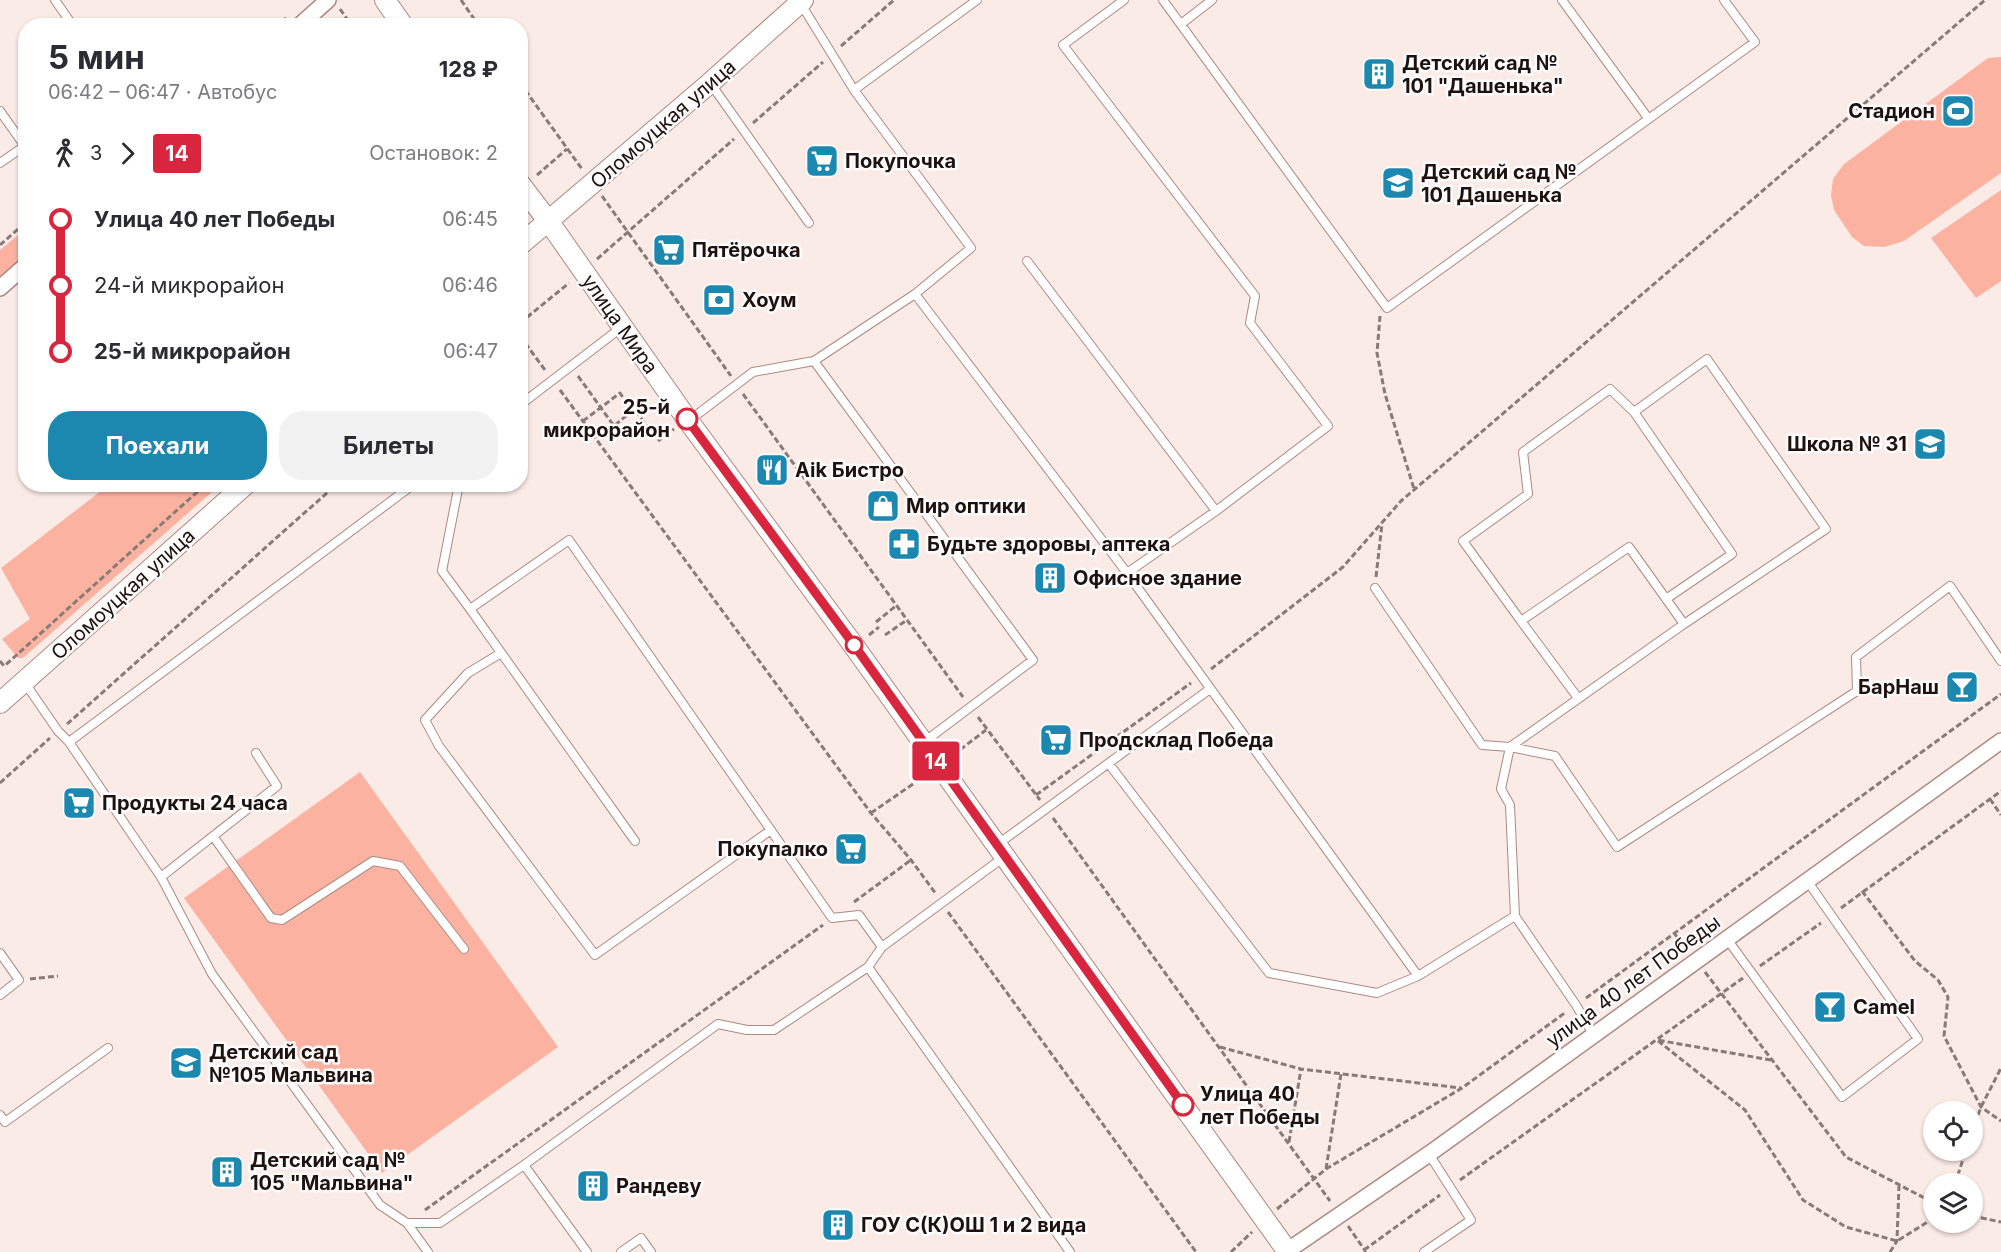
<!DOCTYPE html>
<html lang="ru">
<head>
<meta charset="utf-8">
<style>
  :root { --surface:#fff; --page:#f2f2f3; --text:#2b2b33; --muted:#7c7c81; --accent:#1c88af }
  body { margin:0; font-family:Inter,sans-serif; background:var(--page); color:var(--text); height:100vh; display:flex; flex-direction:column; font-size:22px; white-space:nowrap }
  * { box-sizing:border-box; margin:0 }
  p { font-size:20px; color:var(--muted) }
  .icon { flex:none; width:33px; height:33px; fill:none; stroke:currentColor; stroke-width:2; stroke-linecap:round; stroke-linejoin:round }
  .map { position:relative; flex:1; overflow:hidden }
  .drawer { position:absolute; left:18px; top:18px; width:510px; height:474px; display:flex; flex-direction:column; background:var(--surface); border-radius:24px; box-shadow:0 2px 4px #0004 }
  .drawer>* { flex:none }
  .badge { padding:0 12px; border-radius:4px; font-size:21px; line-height:39px }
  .fabs { position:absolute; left:1923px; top:1101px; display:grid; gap:12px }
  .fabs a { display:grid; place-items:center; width:60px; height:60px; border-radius:50%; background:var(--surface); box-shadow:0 2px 4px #0004; font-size:30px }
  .map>.badge { position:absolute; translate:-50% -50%; box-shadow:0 0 0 3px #fff }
  .legs { display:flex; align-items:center; gap:9px; height:66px; padding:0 30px; font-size:20px }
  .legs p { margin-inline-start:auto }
  .headline { display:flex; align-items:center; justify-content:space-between; height:102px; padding:0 30px }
  h1 { font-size:33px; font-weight:700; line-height:45px }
  .action { display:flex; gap:12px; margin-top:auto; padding:12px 30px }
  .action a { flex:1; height:69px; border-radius:24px; background:var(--accent); color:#fff; font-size:24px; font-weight:700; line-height:69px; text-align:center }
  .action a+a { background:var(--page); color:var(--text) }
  ul { padding:0 30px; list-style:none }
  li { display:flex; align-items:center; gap:21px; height:66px; font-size:22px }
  li i { display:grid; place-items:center; width:9px; height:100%; margin:0 8px; background:currentColor }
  li i::after { content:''; width:15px; height:15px; margin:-8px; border:4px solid; border-radius:50%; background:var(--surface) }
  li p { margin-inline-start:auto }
  li:first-child i { background:linear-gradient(#0000 50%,currentColor 0) }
  li:last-child i { background:linear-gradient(currentColor 50%,#0000 0) }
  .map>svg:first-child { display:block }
</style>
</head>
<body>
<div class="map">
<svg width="2001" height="1252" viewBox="0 0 2001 1252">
  <rect width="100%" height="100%" fill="#fbebe7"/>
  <path fill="#fcb2a1" d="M2001,57V173L1904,241L1884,247L1864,246L1852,237L1834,210L1831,195L1833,179L1844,164L1988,58Z
    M2001,190V281L1976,298L1931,238Z
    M25,229V256L0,279V250Z
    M110,484L220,485L23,658H18L2,639L30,619L1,568Z
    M360,772L558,1047L382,1173L184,898Z"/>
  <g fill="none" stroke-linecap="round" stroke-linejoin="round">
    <g stroke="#ad8981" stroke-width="10">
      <path id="service" d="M55,0L73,26
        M1124,0L1063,45L1255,296L1250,323L1328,426L1216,511L1127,573
        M1163,0L1387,308L1755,42L1724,0
        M1562,0L1648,118
        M1181,24L1212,0
        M711,84L809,223
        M854,90L977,0
        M0,111L24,145
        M0,163L26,145
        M1027,261L1216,511
        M915,294L1127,573L1418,976L1515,916L1576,1005L1594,1036
        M814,361L1033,660L924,742
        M520,405L622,327
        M1634,412L1610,389L1523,452L1528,494L1463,541L1521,621L1629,547L1684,624
        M690,420L753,372L814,361L915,294L971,248L854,90L801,4
        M459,484L442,571L470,609L569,540L832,918L859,915L882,947
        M1375,588L1482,745L1510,747L1684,624L1826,529L1707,359L1634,412L1732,554L1666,599
        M470,609L635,841
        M1521,621L1578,698
        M501,653L468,673L425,720L439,746L595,955L771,830
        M25,683L58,731L69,742L161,877L212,974L380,1205L407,1223H440L524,1165L718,1024L747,1030H774L868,967L882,947L1004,857
        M69,742L414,484
        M1109,764L1269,973L1377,993L1418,976
        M213,836L271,918L282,920L373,861L400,866L464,949
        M998,844L1210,689
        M161,877L277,786L256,753
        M1515,916L1510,805L1501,789L1510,747L1555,756L1617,847L1857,691L1856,657L1950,586L2001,661
        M1727,939L1842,1097L1918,1039L1808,882
        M0,953L19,980L0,995
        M868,967L1070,1252
        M0,1115L5,1122L108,1048
        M524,1165L587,1252
        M407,1223L428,1252
        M621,1252L641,1238L651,1252
        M1424,1252L1471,1220L1429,1154"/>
    </g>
    <g stroke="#ad8981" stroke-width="18">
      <path id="minor" d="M299,26L328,0
        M0,288L26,265
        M1287,1251L1429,1154L2001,741"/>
    </g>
    <g stroke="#ad8981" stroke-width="22">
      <path id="tertiary" d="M385,0L403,26
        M520,184L549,222L687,419L854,646L1288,1252
        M520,245L710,83L803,0
        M0,703L246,484"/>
    </g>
    <path stroke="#887a76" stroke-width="3" stroke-dasharray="6 3" stroke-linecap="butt" d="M461,0L479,26
      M340,9L352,26
      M275,26L286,18
      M841,46L894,0
      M520,83L582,169
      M753,123L823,62
      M537,175L567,149
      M602,196L731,376
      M0,245L26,222
      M597,259L734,139
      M1380,316L1377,353L1385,394L1414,489
      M520,323L569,283
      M520,336L545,370
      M578,376L614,426L634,409L654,435
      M560,390L871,813L911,860L936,894
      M743,394L963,697
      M583,421L620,393L632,411
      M658,441L674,429
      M1376,577L1382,524
      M876,622L897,605
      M869,635L879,627
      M885,635L907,620
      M0,661L4,666L10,661L206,484
      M1211,669L1343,567L1401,501L1985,0
      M978,717L1040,800
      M67,724L337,484
      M953,755L986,730
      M0,783L50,738
      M1036,795L1191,683
      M1990,799L2001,815
      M871,813L926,775
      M1053,818L1330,1201
      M1862,891L1915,961L1938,980L1948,997L1944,1036L1981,1107L2001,1121
      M854,902L911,860
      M1841,908L2001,791
      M948,912L1196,1252
      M1674,933L1686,948
      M1760,966L1821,923
      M1705,972L1846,1157L1934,1203
      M30,979L58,976
      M1586,998L2001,694
      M1220,1047L1301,1069L1461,1088
      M1771,1060L1657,1040L1745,1110L1803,1200L1846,1227L1897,1241L1934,1218
      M1972,1132L1981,1107L2001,1068
      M1289,1142L1301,1069
      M1326,1169L1341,1074
      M1460,1180L1743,978
      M1955,1184L1966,1150
      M1277,1209L1326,1169L1462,1088L1566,1012
      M425,1210L823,925
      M1972,1216L2001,1222
      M1348,1226L1366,1252
      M1364,1250L1440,1195
      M1231,1252L1252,1232
      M1890,1252L1897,1241L1899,1185"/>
    <use href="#service" stroke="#fff" stroke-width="8"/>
    <use href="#minor" stroke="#fff" stroke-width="15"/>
    <use href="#tertiary" stroke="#fff" stroke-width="20"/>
  </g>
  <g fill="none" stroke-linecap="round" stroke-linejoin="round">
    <g stroke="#fff" stroke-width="14">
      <path id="line-1" d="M687,419L854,645L1183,1105"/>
    </g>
    <use href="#line-1" stroke="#d7263d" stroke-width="9"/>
  </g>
  <defs>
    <g id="building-square" transform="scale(1.725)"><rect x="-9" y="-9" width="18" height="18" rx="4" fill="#1c88af" stroke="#fcfcfc"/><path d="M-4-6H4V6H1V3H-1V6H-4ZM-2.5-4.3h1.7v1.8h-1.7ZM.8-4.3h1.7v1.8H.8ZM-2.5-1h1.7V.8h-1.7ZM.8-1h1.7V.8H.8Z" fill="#fff"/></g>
    <g id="stadium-square" transform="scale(1.725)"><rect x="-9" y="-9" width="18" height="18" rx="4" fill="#1c88af" stroke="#fcfcfc"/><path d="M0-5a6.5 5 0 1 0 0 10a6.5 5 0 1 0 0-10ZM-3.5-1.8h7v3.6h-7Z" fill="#fff"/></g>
    <g id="supermarket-square" transform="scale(1.725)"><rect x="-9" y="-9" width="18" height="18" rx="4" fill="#1c88af" stroke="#fcfcfc"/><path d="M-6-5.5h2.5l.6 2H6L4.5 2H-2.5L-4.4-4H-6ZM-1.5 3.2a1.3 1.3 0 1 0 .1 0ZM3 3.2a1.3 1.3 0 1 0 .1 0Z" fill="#fff"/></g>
    <g id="school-square" transform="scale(1.725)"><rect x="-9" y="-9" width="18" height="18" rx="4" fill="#1c88af" stroke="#fcfcfc"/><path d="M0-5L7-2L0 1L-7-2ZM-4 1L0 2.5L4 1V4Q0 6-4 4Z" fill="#fff"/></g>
    <g id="bank-square" transform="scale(1.725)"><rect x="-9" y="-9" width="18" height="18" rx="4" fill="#1c88af" stroke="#fcfcfc"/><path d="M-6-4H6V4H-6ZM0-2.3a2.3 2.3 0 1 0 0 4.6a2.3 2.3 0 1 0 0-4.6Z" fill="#fff"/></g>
    <g id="restaurant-square" transform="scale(1.725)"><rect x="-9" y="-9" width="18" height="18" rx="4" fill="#1c88af" stroke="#fcfcfc"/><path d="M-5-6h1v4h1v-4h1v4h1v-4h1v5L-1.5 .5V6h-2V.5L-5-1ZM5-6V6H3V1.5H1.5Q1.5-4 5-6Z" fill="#fff"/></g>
    <g id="shop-square" transform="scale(1.725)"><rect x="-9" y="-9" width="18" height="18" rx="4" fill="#1c88af" stroke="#fcfcfc"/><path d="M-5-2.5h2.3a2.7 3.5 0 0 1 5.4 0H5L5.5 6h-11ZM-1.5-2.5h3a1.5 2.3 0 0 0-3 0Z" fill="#fff"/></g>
    <g id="pharmacy-square" transform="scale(1.725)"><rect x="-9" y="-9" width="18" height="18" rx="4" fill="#1c88af" stroke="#fcfcfc"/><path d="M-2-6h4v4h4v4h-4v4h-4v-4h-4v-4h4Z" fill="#fff"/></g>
    <g id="bar-square" transform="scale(1.725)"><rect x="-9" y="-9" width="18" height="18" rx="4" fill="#1c88af" stroke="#fcfcfc"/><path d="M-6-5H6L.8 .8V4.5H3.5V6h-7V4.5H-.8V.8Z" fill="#fff"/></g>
  </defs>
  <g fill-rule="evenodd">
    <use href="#building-square" x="1379" y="74"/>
    <use href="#stadium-square" x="1958" y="111"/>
    <use href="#supermarket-square" x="822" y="161"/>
    <use href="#school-square" x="1398" y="183"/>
    <use href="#supermarket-square" x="669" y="250"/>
    <use href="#bank-square" x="719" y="300"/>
    <use href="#school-square" x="1930" y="444"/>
    <use href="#restaurant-square" x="772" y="470"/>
    <use href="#shop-square" x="883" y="506"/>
    <use href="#pharmacy-square" x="904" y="544"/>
    <use href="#building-square" x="1050" y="578"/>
    <use href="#bar-square" x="1962" y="687"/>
    <use href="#supermarket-square" x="1056" y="740"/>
    <use href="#supermarket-square" x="79" y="803"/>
    <use href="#supermarket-square" x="851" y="849"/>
    <use href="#bar-square" x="1830" y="1007"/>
    <use href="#school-square" x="186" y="1063"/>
    <use href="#building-square" x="227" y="1172"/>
    <use href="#building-square" x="593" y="1186"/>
    <use href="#building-square" x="838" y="1225"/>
  </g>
  <g fill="#fff" stroke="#d7263d" stroke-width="3">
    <circle cx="687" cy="419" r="10"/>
    <circle cx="854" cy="645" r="8"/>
    <circle cx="1183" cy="1105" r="10"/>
  </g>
  <g text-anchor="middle" stroke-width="5" stroke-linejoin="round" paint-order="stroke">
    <g font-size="20" font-weight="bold" fill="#1e110e" stroke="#fcfcfc" text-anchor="start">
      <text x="1402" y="70">Детский сад №<tspan x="1402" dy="23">101 "Дашенька"</tspan></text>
      <text x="1935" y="118" text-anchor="end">Стадион</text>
      <text x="845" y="168">Покупочка</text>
      <text x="1421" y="179">Детский сад №<tspan x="1421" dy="23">101 Дашенька</tspan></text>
      <text x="692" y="257">Пятёрочка</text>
      <text x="742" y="307">Хоум</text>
      <text x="1907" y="451" text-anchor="end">Школа № 31</text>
      <text x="795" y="477">Aik Бистро</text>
      <text x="906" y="513">Мир оптики</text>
      <text x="927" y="551">Будьте здоровы, аптека</text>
      <text x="1073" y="585">Офисное здание</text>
      <text x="1939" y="694" text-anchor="end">БарНаш</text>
      <text x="1079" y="747">Продсклад Победа</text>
      <text x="102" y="810">Продукты 24 часа</text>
      <text x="828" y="856" text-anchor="end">Покупалко</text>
      <text x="1853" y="1014">Camel</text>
      <text x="209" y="1059">Детский сад<tspan x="209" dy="23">№105 Мальвина</tspan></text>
      <text x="250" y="1167">Детский сад №<tspan x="250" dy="23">105 "Мальвина"</tspan></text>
      <text x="616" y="1193">Рандеву</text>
      <text x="861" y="1232">ГОУ С(К)ОШ 1 и 2 вида</text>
    </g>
    <g font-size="20" fill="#1e110e" stroke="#fcfcfc">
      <text transform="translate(663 124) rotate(-41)" y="7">Оломоуцкая улица</text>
      <text transform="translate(620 324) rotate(55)" y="7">улица Мира</text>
      <text transform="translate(123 594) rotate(-42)" y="7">Оломоуцкая улица</text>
      <text transform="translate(1633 981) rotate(-36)" y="7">улица 40 лет Победы</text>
    </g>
    <g font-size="20" font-weight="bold" fill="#1e110e" stroke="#fcfcfc" text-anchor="end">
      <text x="670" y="414">25-й<tspan x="670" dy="23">микрорайон</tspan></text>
      <text x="1200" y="1101" text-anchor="start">Улица 40<tspan x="1200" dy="23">лет Победы</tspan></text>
    </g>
  </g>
</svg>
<div class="fabs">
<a><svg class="icon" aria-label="locate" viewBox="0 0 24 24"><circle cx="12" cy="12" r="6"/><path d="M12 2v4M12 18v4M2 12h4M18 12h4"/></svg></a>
<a><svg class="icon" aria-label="layers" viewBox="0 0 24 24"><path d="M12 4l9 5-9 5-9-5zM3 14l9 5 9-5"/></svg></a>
</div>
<b class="badge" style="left:936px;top:761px;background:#d7263d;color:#fff">14</b>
<section class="drawer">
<div class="headline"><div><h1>5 мин</h1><p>06:42 – 06:47 · Автобус</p></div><b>128 ₽</b></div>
<div class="legs"><svg class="icon" aria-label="walk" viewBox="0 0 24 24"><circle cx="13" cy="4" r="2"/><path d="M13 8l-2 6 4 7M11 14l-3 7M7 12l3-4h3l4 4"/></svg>3<svg class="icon" aria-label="forward" viewBox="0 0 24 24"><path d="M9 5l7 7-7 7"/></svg><b class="badge" style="background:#d7263d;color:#fff">14</b><p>Остановок: 2</p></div>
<ul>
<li><i style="color:#d7263d"></i><b>Улица 40 лет Победы</b><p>06:45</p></li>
<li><i style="color:#d7263d"></i><span>24-й микрорайон</span><p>06:46</p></li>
<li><i style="color:#d7263d"></i><b>25-й микрорайон</b><p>06:47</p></li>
</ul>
<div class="action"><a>Поехали</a><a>Билеты</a></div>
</section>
</div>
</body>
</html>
